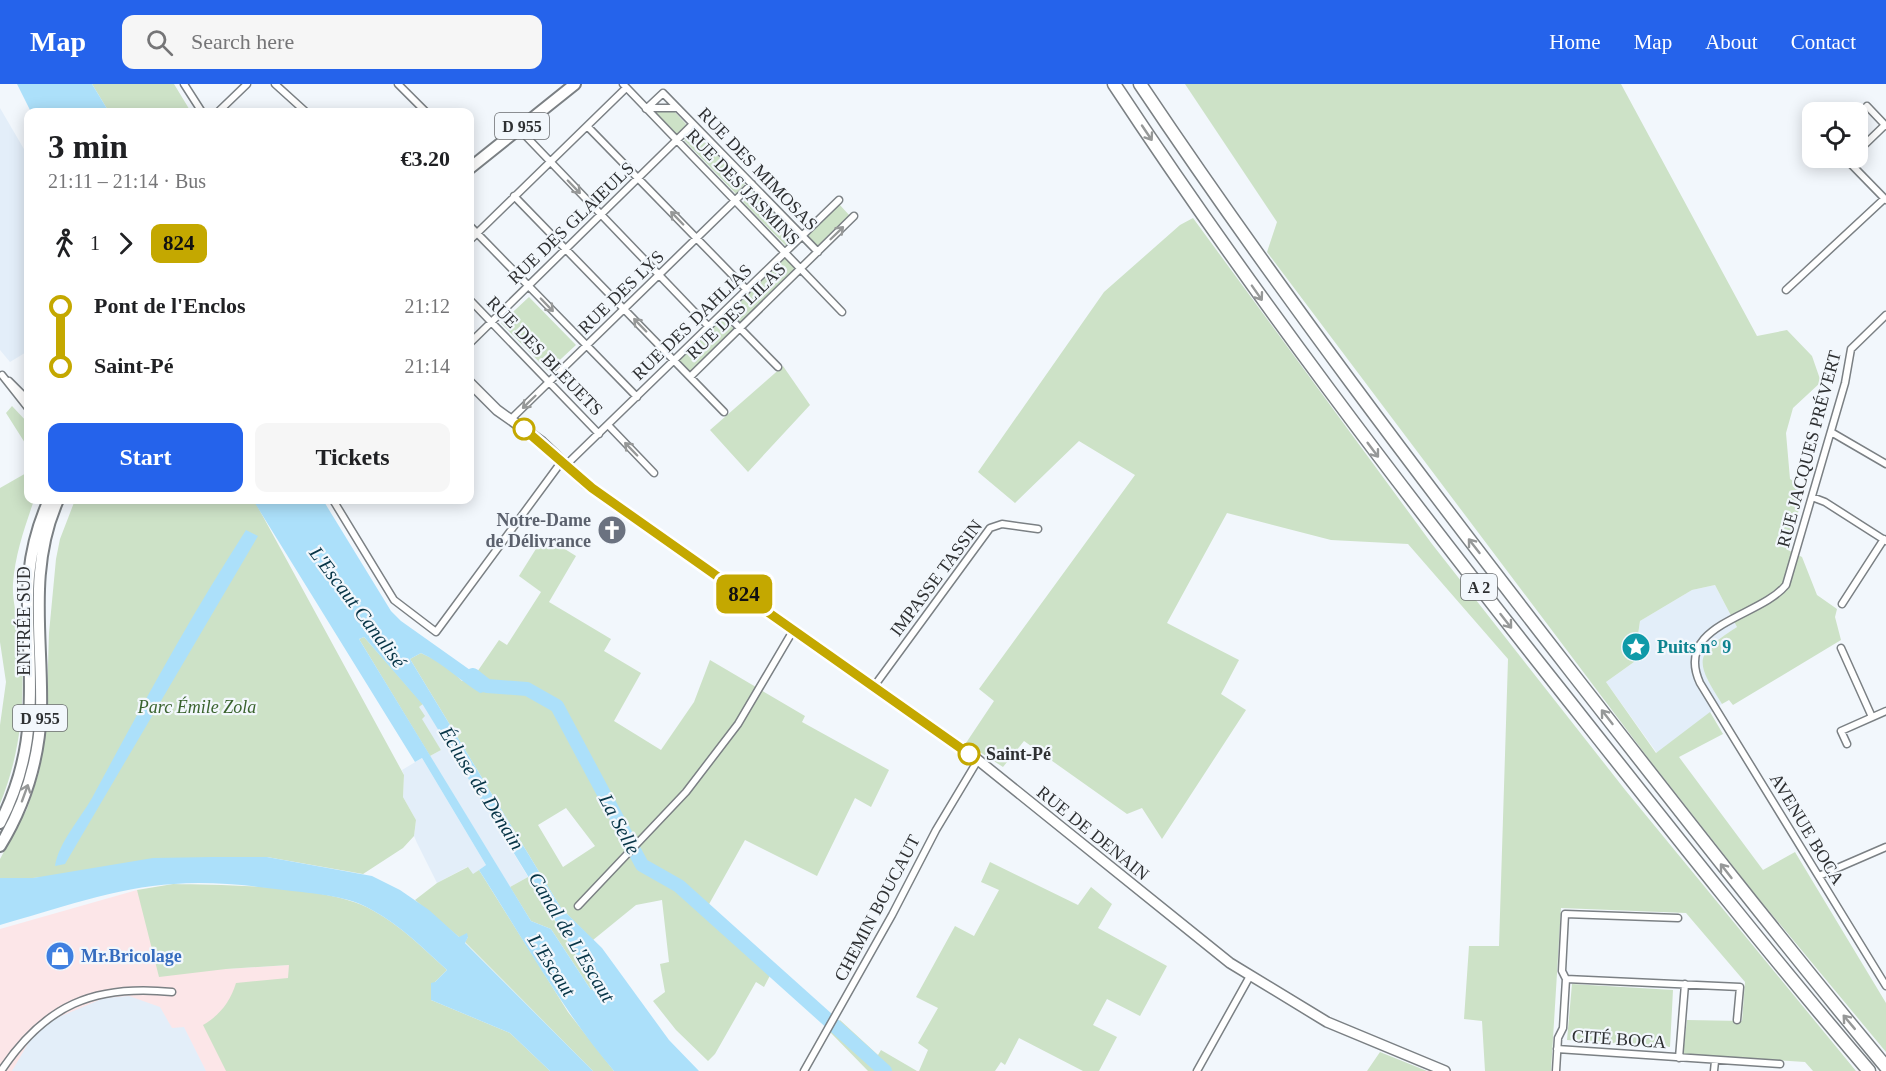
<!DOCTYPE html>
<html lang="en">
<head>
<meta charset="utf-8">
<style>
  :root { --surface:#fff; --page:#f6f6f6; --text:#202124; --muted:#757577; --accent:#2563eb }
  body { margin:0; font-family:Georgia,serif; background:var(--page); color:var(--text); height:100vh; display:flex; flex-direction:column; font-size:22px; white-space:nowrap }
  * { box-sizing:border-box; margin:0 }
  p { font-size:20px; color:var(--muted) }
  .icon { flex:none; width:33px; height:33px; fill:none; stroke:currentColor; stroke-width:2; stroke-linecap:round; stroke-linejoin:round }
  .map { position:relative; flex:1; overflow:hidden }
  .side { position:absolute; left:24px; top:24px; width:450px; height:396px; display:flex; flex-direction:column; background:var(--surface); border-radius:12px; box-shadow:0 3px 15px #0003 }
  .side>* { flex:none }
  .badge { padding:0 12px; border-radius:9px; font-size:21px; line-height:39px }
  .fabs { position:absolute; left:1802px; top:18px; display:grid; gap:12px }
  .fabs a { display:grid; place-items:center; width:66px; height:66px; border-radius:12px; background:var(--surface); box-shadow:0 3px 15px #0003; font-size:30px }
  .map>.badge { position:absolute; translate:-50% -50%; box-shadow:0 0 0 3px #fff }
  .legs { display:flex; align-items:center; gap:9px; height:66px; padding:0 24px; font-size:20px }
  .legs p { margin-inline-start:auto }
  .head { display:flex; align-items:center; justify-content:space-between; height:102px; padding:0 24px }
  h1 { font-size:33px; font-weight:600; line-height:45px }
  .button { display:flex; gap:12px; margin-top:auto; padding:12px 24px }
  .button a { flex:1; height:69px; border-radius:12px; background:var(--accent); color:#fff; font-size:24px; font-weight:600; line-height:69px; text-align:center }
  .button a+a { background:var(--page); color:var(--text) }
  ul { padding:0 24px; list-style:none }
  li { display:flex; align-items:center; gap:21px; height:60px; font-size:22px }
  li i { display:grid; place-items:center; width:9px; height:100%; margin:0 8px; background:currentColor }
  li i::after { content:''; width:15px; height:15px; margin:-8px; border:4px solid; border-radius:50%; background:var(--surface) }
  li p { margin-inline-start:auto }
  li:first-child i { background:linear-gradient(#0000 50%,currentColor 0) }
  li:last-child i { background:linear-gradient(currentColor 50%,#0000 0) }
  header { display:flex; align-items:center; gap:36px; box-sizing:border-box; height:84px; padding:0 30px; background:var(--accent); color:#fff }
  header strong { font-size:28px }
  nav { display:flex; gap:33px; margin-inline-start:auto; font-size:21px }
  .search { width:420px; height:54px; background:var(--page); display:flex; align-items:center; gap:15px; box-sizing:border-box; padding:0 21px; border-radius:12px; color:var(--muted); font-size:22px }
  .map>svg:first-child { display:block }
</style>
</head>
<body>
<header>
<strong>Map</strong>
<div class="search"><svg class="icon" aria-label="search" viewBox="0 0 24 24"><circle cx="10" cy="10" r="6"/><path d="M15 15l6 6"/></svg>Search here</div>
<nav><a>Home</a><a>Map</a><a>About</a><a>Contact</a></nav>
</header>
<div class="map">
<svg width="1886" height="987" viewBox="0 0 1886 987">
  <rect width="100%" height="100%" fill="#f2f7fc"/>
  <path fill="#fce6e8" d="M137,806L140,813L226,885L289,881V946L356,987H0V845Z"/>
  <path fill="#e3eef9" d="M0,24L28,72V267L10,278L0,266Z
    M1715,501L1737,543L1713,559L1707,595L1722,620L1657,669L1606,598L1634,578L1640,537L1692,506Z
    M423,620L528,793L510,803L430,672L441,666L421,635L419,623Z
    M422,674L486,781L473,791L467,783L437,799L417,759L414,752L416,736L403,713L404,691L402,686Z
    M129,912L160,923L172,944L184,943L206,987H12L30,956L52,936L104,914Z"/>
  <path fill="#cde2c7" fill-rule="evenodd" d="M92,0H174L191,28H109Z
    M1185,0H1621L1757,252L1787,246L1812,272L1821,298L1793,324L1786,349L1790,395L1806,405L1786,465L1802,473L1817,511L1837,525L1835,533L1841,556L1733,621L1729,616L1722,620C1695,577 1693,571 1737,543L1715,501L1692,506L1640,537L1634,578L1606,598L1656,669L1710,628L1723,650L1679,673L1763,786L1795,768L1886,919V968L1755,810L1648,674L1267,168L1277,138Z
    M651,26H673L687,41L676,51Z
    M694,47L745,100L736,110L684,56Z
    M753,108L796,153L787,163L743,118Z
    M839,120L850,132L819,164L807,153Z
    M1193,134L1432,460L1626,707L1856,987H1813L1805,978L1683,970L1687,936L1742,937L1745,898L1686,829L1561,824L1551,987H1485L1482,937L1464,935L1469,862H1499L1508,575L1408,460L1331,456L1227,429L1167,539L1239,576L1221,610L1246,626L1162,755L1142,724L1127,730L1024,657L1003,683L966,659L994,617L979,605L1135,391L1079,357L1015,419L978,388L1104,208L1180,141Z
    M786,173L796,184L741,239L730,228Z
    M529,213L576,261L548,287L501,239Z
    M723,234L734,245L690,288L679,277Z
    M783,282L810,321L748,388L710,346Z
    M12,322L28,339V375L25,359L6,329Z
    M28,388V416H34C25,443 15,470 13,500C12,518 18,536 20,554C26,612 22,666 0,720V641L6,598L0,558V404Z
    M75,416H254L404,691L403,713L416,736L414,752L403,764L363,790L267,773L33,794H0V775L27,725L39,688L46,645L49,549L56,475L60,455Z
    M544,452L576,472L549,518L611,555L604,567L641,589L614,637L661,666L694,618L710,576L805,632L802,638L889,686L871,723L855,714L817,792L745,756L708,822L775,882L764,903L756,898L715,970L708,977L676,946L653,917L665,908L660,880L669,878L662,816L636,821L593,856L561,824L410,575L421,569L446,581L462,597L487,598L475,591L499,556L507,561L541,508L519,492ZM566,724L595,762L563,783L538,741Z
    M364,553L423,620L419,623L425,632L422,635L441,666L430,672L359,555Z
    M990,778L1078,821L1091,803L1112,820L1098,844L1167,882L1140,932L1107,915L1093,941L1117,953L1099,987H1083L1019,954L1005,981L1001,978L995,987H919L928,966L918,959L938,924L916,913L955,842L974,852L999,806L981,798Z
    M468,783L473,790L479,786L568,928L614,987H593L465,858L468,853H459L415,816L437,799Z
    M528,793L593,899L594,904L591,906L551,845L531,837L510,803Z
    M173,800C224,801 329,801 372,826C400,841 424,865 447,886L435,898L431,916L510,949L550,987H226L203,941C220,931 230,918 236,899L288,894L289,881L226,885L159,893L137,806Z
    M1572,900L1673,906L1670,963L1567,956Z
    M840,936L878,971L881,966L917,987H868L830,948Z
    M1380,968L1427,987H1367Z"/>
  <path fill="#ace0fa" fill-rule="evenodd" d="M17,0H92L109,28H31Z
    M253,416H323L391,527L401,537L487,598L489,607L480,609C459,596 444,580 421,569L410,575L561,824L602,864L669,956L699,987H614C561,925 523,854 479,786L486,781L422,674L415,678ZM364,553L423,621L593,898L594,904L591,906L551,845L531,837L359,555Z
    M246,446L258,452L65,780L55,782C59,758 80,735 92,714C141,623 190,533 246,446Z
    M213,773H267L372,792L400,806L429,826L459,853L467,849L468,853L465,859L593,987H550L510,949L431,916V899L435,898L447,886C424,865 400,841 372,826C349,812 318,810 292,807C254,802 213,797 174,800C118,803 53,826 0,841V794H33L153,774Z"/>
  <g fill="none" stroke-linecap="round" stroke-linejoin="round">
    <path stroke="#ace0fa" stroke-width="14" d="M473,591L487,602L527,605L557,622L642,781L679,802L885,987"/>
    <g stroke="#7b8084" stroke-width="9">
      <path id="street" d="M184,0L202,28
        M275,0L306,28
        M398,0L426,28
        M623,0L842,228
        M1867,22L1886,42
        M650,24H677
        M646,25L663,9L818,168
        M218,28L247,0
        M587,42L747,206
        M519,45L709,243
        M1857,68L1885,41
        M1845,74L1886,116
        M514,112L724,328
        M470,142L637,313
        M470,156L626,4
        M1786,206L1884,115
        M470,216L599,350
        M724,228L778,283
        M1886,231L1851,265L1845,299L1786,501C1759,534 1673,540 1700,599L1886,902
        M470,259L693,40
        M2,291L28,324
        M690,293L854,132
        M9,297L28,316
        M510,336L752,100
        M608,341L654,389
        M1831,348L1886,380
        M566,381L839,116
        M1812,413L1825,418L1886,457
        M333,416L394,516L436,548L562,377
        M1842,520L1884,455
        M1841,564L1872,633
        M875,601L990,444L1002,440L1038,445
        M1847,660L1841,647L1886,627
        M1819,792L1886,763
        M578,822L686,708L738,640L794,545
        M1566,895L1562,887L1565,830L1678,834
        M1557,965L1780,980
        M1679,974L1685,900
        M1,987C45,921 94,900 172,908
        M804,987L892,831L936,746L978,676
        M1197,987L1250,892
        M1556,987L1558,954L1563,944L1566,895L1740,903L1737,936
        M1714,987L1715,977"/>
    </g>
    <g stroke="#7b8084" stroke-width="12">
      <path id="secondary" d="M470,299L497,326L542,358L585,399L978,676L1230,879L1327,938L1445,987"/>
    </g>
    <g stroke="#7b8084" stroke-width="14">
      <path id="primary" d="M470,84L575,0
        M0,739C17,706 27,671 29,633C35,552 13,496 49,416
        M0,762C25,721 39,675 41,627C43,555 27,485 58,416"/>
    </g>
    <g stroke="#7b8084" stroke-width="15">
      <path id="highway" d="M1114,0C1252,209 1403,407 1558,603C1660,732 1762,862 1869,987
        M1140,0C1276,203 1423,397 1573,590C1676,722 1779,854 1886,983"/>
    </g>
    <use href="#street" stroke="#fff" stroke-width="6"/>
    <use href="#secondary" stroke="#fff" stroke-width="9"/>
    <use href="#primary" stroke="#fff" stroke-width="10"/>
    <use href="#highway" stroke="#fff" stroke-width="12"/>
  </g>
  <defs><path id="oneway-shaft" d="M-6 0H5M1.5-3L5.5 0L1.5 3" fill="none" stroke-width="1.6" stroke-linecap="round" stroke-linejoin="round" transform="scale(1.5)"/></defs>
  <g stroke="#969898">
    <use href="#oneway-shaft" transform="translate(1147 49) rotate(56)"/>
    <use href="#oneway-shaft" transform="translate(574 103) rotate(46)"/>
    <use href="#oneway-shaft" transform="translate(677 134) rotate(-134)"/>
    <use href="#oneway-shaft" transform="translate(837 149) rotate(-44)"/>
    <use href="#oneway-shaft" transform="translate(1257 209) rotate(55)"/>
    <use href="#oneway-shaft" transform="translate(547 221) rotate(46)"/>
    <use href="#oneway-shaft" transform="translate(640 241) rotate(-134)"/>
    <use href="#oneway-shaft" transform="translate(529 318) rotate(136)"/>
    <use href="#oneway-shaft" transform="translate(631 365) rotate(-134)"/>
    <use href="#oneway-shaft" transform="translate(1373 366) rotate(53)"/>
    <use href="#oneway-shaft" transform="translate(1474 462) rotate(-128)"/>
    <use href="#oneway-shaft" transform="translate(1506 537) rotate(52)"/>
    <use href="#oneway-shaft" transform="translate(1607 633) rotate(-128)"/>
    <use href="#oneway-shaft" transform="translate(25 709) rotate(-70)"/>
    <use href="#oneway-shaft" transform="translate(1726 787) rotate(-128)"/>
    <use href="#oneway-shaft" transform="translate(1849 938) rotate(-130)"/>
  </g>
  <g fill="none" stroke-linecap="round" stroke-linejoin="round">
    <g stroke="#fff" stroke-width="14">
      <path id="line-1" d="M524,345L592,404L969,670"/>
    </g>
    <use href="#line-1" stroke="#c4a800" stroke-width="9"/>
  </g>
  <defs>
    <g id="church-disc" transform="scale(1.5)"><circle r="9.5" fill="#6b7280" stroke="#f2f7fc"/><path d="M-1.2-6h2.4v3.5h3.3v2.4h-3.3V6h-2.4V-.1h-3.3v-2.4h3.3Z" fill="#fff"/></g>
    <g id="sight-disc" transform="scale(1.5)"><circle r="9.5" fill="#0f9aa8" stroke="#f2f7fc"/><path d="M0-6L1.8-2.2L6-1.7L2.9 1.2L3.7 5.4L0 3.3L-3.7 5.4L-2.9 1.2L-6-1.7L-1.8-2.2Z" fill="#fff"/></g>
    <g id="shop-disc" transform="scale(1.5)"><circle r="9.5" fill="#3f7fe0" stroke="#f2f7fc"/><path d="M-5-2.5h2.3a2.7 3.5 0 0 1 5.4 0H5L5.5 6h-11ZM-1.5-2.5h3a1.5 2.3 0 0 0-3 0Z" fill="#fff"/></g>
  </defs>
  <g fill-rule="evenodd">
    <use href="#church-disc" x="612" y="446"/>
    <use href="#sight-disc" x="1636" y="563"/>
    <use href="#shop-disc" x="60" y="872"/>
  </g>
  <g fill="#fff" stroke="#c4a800" stroke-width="3">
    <circle cx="524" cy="345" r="10"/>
    <circle cx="969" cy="670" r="10"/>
  </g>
  <g text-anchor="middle" stroke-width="4.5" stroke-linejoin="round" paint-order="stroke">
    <g fill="#f2f7fc" stroke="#696c6f" stroke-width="1.5">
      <rect x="495" y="29" width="54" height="26" rx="4.5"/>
      <rect x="1461" y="490" width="36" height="26" rx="4.5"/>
      <rect x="13" y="621" width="54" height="26" rx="4.5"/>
    </g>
    <g font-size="16" font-weight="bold" fill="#2e3032">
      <text x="522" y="48">D 955</text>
      <text x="1479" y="509">A 2</text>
      <text x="40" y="640">D 955</text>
    </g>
    <g font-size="18" fill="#2e3032" stroke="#f2f7fc">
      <text transform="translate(758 85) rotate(46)" y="6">RUE DES MIMOSAS</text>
      <text transform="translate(743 103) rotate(46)" y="6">RUE DES JASMINS</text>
      <text transform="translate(571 139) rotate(-44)" y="6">RUE DES GLAIEULS</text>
      <text transform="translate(621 208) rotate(-44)" y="6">RUE DES LYS</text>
      <text transform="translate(736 227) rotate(-44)" y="6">RUE DES LILAS</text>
      <text transform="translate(692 238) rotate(-44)" y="6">RUE DES DAHLIAS</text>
      <text transform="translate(545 272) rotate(46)" y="6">RUE DES BLEUETS</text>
      <text transform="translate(1809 365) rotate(-75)" y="6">RUE JACQUES PRÉVERT</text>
      <text transform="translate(936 494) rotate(-53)" y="6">IMPASSE TASSIN</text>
      <text transform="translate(24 537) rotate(-90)" y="6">ENTRÉE SUD</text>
      <text transform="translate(1807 745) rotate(59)" y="6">AVENUE BOCA</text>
      <text transform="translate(1093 749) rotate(39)" y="6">RUE DE DENAIN</text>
      <text transform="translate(877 824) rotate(-62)" y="6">CHEMIN BOUCAUT</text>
      <text transform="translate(1619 955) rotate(4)" y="6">CITÉ BOCA</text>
    </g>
    <g font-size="18" font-weight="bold" fill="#5b616d" stroke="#f2f7fc" text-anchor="end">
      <text x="591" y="442">Notre-Dame<tspan x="591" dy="21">de Délivrance</tspan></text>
    </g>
    <g font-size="18" font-weight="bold" fill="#0d838f" stroke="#f2f7fc" text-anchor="start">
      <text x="1657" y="569">Puits n° 9</text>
    </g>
    <g font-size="18" font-style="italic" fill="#3a632e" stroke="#f2f7fc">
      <text x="197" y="629">Parc Émile Zola</text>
    </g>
    <g font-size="18" font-weight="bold" fill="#2e3032" stroke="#f2f7fc" text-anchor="start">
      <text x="986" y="676">Saint-Pé</text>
    </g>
    <g font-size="18" font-weight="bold" fill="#366cbe" stroke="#f2f7fc" text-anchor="start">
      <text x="81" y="878">Mr.Bricolage</text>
    </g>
    <g font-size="20" font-style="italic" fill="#063446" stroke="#f2f7fc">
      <text transform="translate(358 523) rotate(53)" y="7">L'Escaut Canalisé</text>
      <text transform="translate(482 704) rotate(58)" y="7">Écluse de Denain</text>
      <text transform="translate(620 740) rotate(62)" y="7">La Selle</text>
      <text transform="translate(572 853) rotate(59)" y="7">Canal de L'Escaut</text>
      <text transform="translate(552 881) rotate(57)" y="7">L'Escaut</text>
    </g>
  </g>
</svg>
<div class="fabs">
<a><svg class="icon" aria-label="locate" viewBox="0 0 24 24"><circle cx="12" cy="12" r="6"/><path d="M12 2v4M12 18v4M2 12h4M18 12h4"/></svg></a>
</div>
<b class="badge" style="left:744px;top:510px;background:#c4a800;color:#111">824</b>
<section class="side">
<div class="head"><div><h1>3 min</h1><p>21:11 – 21:14 · Bus</p></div><b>€3.20</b></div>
<div class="legs"><svg class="icon" aria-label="walk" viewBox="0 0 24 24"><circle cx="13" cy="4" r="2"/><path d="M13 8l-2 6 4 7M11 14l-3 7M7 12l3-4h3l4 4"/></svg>1<svg class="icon" aria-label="forward" viewBox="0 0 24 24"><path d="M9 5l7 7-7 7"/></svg><b class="badge" style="background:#c4a800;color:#111">824</b></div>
<ul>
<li><i style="color:#c4a800"></i><b>Pont de l'Enclos</b><p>21:12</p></li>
<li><i style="color:#c4a800"></i><b>Saint-Pé</b><p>21:14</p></li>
</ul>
<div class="button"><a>Start</a><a>Tickets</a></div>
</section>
</div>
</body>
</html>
